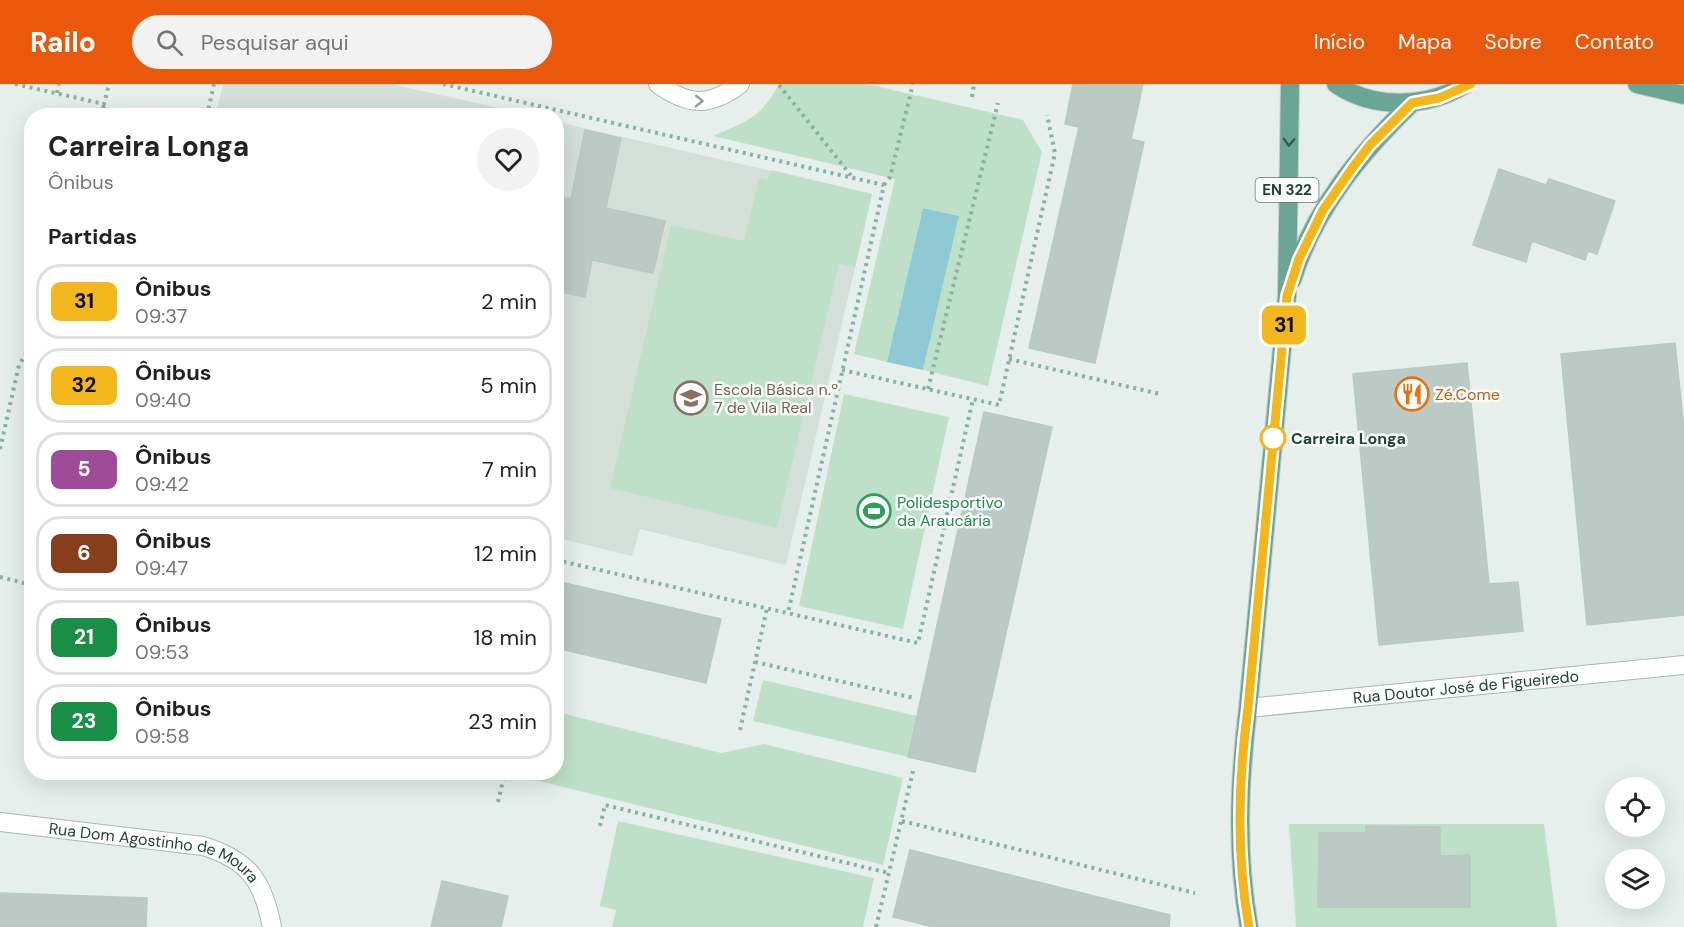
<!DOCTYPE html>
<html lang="pt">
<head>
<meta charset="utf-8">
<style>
  :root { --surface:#fff; --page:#f2f2f2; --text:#222; --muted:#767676; --line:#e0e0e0; --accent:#ea580c }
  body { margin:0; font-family:"DM Sans",sans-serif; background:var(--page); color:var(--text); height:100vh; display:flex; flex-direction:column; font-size:22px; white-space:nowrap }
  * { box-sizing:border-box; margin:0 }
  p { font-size:20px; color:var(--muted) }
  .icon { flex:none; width:33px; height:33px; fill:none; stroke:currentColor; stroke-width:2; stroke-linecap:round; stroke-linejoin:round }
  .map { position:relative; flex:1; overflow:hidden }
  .panel { position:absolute; left:24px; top:24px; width:540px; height:672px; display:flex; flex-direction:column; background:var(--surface); border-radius:24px; box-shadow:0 6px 24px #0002 }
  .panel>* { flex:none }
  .badge { padding:0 12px; border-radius:9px; font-size:21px; line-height:39px }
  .tools { position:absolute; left:1605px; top:693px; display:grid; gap:12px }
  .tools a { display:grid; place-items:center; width:60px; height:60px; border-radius:50%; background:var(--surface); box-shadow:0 6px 24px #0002; font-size:30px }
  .map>.badge { position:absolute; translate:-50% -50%; box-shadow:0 0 0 3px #fff }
  h2 { padding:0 24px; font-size:22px; line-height:54px }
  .round { display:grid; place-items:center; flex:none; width:63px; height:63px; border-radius:32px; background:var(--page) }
  .head { display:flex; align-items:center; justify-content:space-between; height:102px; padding:0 24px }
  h1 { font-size:28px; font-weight:700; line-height:45px }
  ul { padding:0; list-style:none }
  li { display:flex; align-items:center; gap:18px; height:75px; margin:0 12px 9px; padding:0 12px; border:3px solid var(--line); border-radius:24px }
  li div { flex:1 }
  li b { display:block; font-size:22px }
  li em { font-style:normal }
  li .badge { min-width:66px; font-weight:700; text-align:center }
  header { display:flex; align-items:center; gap:36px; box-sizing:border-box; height:84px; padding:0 30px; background:var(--accent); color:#fff }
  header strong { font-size:28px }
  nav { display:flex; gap:33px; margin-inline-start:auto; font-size:21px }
  .search { width:420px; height:54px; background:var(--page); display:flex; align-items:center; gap:15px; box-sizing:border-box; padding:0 21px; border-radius:33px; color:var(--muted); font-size:22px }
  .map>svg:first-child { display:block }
</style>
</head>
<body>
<header>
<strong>Railo</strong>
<div class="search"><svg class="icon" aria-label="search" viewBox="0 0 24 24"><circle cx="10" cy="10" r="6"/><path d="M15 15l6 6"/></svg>Pesquisar aqui</div>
<nav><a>Início</a><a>Mapa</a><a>Sobre</a><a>Contato</a></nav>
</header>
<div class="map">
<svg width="1684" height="843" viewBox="0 0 1684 843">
  <rect width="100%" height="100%" fill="#e6efeb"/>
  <path fill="#d4dfda" d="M223,0H391L530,31H216Z
    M557,38L872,110L786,481L640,445L632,472L557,454Z"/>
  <path fill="#bfe0c8" d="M779,0H867L1023,36L1042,68L988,302L923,286L959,132L923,124L887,278L854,270L895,95L713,52C746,38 762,33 779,0Z
    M771,86L872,110L855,184L839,180L777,444L610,404L671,141L744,157L759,94L768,96Z
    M844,310L949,333L903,545L799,522Z
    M763,596L917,632L908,673L753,637Z
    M557,628L721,669L764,660L903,694L883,781L518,692L519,689L556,688Z
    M618,737L874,794L863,843H612L616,826L600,822Z
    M1289,740H1544L1557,843H1296Z"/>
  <path fill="#8ec9d4" d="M923,124L959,132L923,286L887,278Z"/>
  <path fill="#bbcac4" stroke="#b8c9c2" stroke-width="1.5" d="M1073,0H1143L1131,55L1144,58L1095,279L1029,264L1079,43L1065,40Z
    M585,46L621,54L606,124L665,137L653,189L592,176L585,213L556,207V112L571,115Z
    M1499,85L1546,101L1549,95L1615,117L1597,170L1588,167L1585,176L1532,157L1526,178L1473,161Z
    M1675,259L1684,345V531L1587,541L1561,270Z
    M1467,279L1489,500L1518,498L1523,547L1379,561L1353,290Z
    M984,328L1052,343L975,688L908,673Z
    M556,497L721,535L706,599L556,564Z
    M1366,742L1440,743V772L1470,771V823H1318L1319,749H1366Z
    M910,766L1170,831L1169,843H934L893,833Z
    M442,797L508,812L501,843H431Z
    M0,809L147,814L146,843H0Z"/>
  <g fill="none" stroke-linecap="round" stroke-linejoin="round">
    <g stroke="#a8b8b2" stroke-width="20">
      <g id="minor">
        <path d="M658,0C688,22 710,23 740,0"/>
        <path id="s1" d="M1248,624L1684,581"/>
        <path id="s2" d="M0,738L203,762C249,776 263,797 272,843"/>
      </g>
    </g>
    <g stroke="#c2cac8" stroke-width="20">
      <path id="major" d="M1336,0C1374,26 1428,24 1466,0
        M1637,0L1684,11
        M1292,196C1314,126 1359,70 1412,19
        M1249,843C1236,770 1239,698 1248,624L1287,212L1290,0"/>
    </g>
    <path stroke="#86b3a5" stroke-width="4" stroke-dasharray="3 4.5" stroke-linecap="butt" d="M15,0L104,20L109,0
      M443,0L884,101L788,529
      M779,1L853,94
      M57,9L59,0
      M972,13L974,0
      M102,32L104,20
      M207,32L214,0
      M884,101L890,93L913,0
      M1009,275L1160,310
      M842,286L999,321L1055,69L1047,31
      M928,305L998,19
      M0,365L19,281L32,260
      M556,476L918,559L973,315
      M0,493L32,501
      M755,578L914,614
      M740,646L767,524
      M498,718L505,688
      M902,737L1195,809
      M600,742L605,721L889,789
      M876,843L913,687"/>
    <use href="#minor" stroke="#fff" stroke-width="18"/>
    <use href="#major" stroke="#6aa596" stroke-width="18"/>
  </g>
  <defs><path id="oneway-chevron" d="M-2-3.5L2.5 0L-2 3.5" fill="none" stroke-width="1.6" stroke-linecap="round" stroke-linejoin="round" transform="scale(1.5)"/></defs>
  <use stroke="#92a09c" href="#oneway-chevron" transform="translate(699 17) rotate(1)"/>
  <use stroke="#365b51" href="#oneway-chevron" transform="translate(1289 58) rotate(92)"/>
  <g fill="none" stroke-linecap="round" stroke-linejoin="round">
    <g stroke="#fff" stroke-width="14">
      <path id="line" d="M1249,843C1236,770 1238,697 1248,624L1287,212L1299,175L1323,126L1353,83L1370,61L1412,19L1439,14L1471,0"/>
    </g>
    <use href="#line" stroke="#f1b71d" stroke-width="9"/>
  </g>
  <defs>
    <g id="restaurant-ring" transform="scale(1.725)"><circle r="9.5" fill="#f7fbf9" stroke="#e8710a" stroke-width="1.5"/><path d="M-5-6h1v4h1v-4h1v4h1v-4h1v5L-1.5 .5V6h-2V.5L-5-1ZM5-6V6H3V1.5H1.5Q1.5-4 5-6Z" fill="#e8710a"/></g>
    <g id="school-ring" transform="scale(1.725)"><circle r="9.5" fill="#f7fbf9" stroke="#8d6e63" stroke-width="1.5"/><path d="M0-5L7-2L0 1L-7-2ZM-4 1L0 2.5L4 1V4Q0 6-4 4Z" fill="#8d6e63"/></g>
    <g id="stadium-ring" transform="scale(1.725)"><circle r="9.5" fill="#f7fbf9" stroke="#2e9e5b" stroke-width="1.5"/><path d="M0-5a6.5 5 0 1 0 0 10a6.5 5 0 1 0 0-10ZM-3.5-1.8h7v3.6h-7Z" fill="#2e9e5b"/></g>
  </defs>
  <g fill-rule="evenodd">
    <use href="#restaurant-ring" x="1412" y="310"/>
    <use href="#school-ring" x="691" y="314"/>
    <use href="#stadium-ring" x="874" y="427"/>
  </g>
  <circle fill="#fff" stroke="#f1b71d" stroke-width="3" cx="1273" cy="354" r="12"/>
  <g text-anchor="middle" stroke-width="5" stroke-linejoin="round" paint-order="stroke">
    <rect fill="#f7fbf9" stroke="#637a73" stroke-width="1.5" x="1255.5" y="94" width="63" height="24" rx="4.5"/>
    <g font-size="15" font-weight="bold" fill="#24423a">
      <text x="1287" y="111">EN 322</text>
    </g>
    <g font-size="16" fill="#785e54" stroke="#f7fbf9" text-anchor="start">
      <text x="714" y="311">Escola Básica n.º<tspan x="714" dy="18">7 de Vila Real</tspan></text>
    </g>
    <g font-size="16" fill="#c56008" stroke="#f7fbf9" text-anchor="start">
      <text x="1435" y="316">Zé.Come</text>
    </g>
    <g font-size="16" font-weight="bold" fill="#24423a" stroke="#f7fbf9" text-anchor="start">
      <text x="1291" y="360">Carreira Longa</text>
    </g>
    <g font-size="16" fill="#27864d" stroke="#f7fbf9" text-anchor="start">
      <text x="897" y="424">Polidesportivo<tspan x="897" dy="18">da Araucária</tspan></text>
    </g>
    <g font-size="16" fill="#24423a" stroke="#f7fbf9">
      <text dy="6" stroke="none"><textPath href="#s1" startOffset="219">Rua Doutor José de Figueiredo</textPath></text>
      <text dy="6" stroke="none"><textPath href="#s2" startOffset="159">Rua Dom Agostinho de Moura</textPath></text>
    </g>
  </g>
</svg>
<div class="tools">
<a><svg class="icon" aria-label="locate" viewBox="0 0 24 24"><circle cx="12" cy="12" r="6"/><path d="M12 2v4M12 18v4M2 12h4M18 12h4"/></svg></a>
<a><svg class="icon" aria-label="layers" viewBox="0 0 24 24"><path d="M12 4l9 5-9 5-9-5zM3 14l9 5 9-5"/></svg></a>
</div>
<b class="badge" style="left:1284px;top:241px;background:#f1b71d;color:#111">31</b>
<section class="panel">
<div class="head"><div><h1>Carreira Longa</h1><p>Ônibus</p></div><a class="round"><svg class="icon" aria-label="heart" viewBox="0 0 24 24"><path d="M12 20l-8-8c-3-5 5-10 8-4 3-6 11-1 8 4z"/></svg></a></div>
<h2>Partidas</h2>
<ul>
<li><span class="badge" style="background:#f1b71d;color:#111">31</span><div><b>Ônibus</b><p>09:37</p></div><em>2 min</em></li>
<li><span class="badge" style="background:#f1b71d;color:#111">32</span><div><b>Ônibus</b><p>09:40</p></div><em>5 min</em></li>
<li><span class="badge" style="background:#a04b97;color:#fff">5</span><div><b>Ônibus</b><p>09:42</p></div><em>7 min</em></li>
<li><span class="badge" style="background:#863e1d;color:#fff">6</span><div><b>Ônibus</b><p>09:47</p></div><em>12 min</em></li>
<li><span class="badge" style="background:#198e45;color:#fff">21</span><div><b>Ônibus</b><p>09:53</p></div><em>18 min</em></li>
<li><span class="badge" style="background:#198e45;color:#fff">23</span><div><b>Ônibus</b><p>09:58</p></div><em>23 min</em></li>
</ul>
</section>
</div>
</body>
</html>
